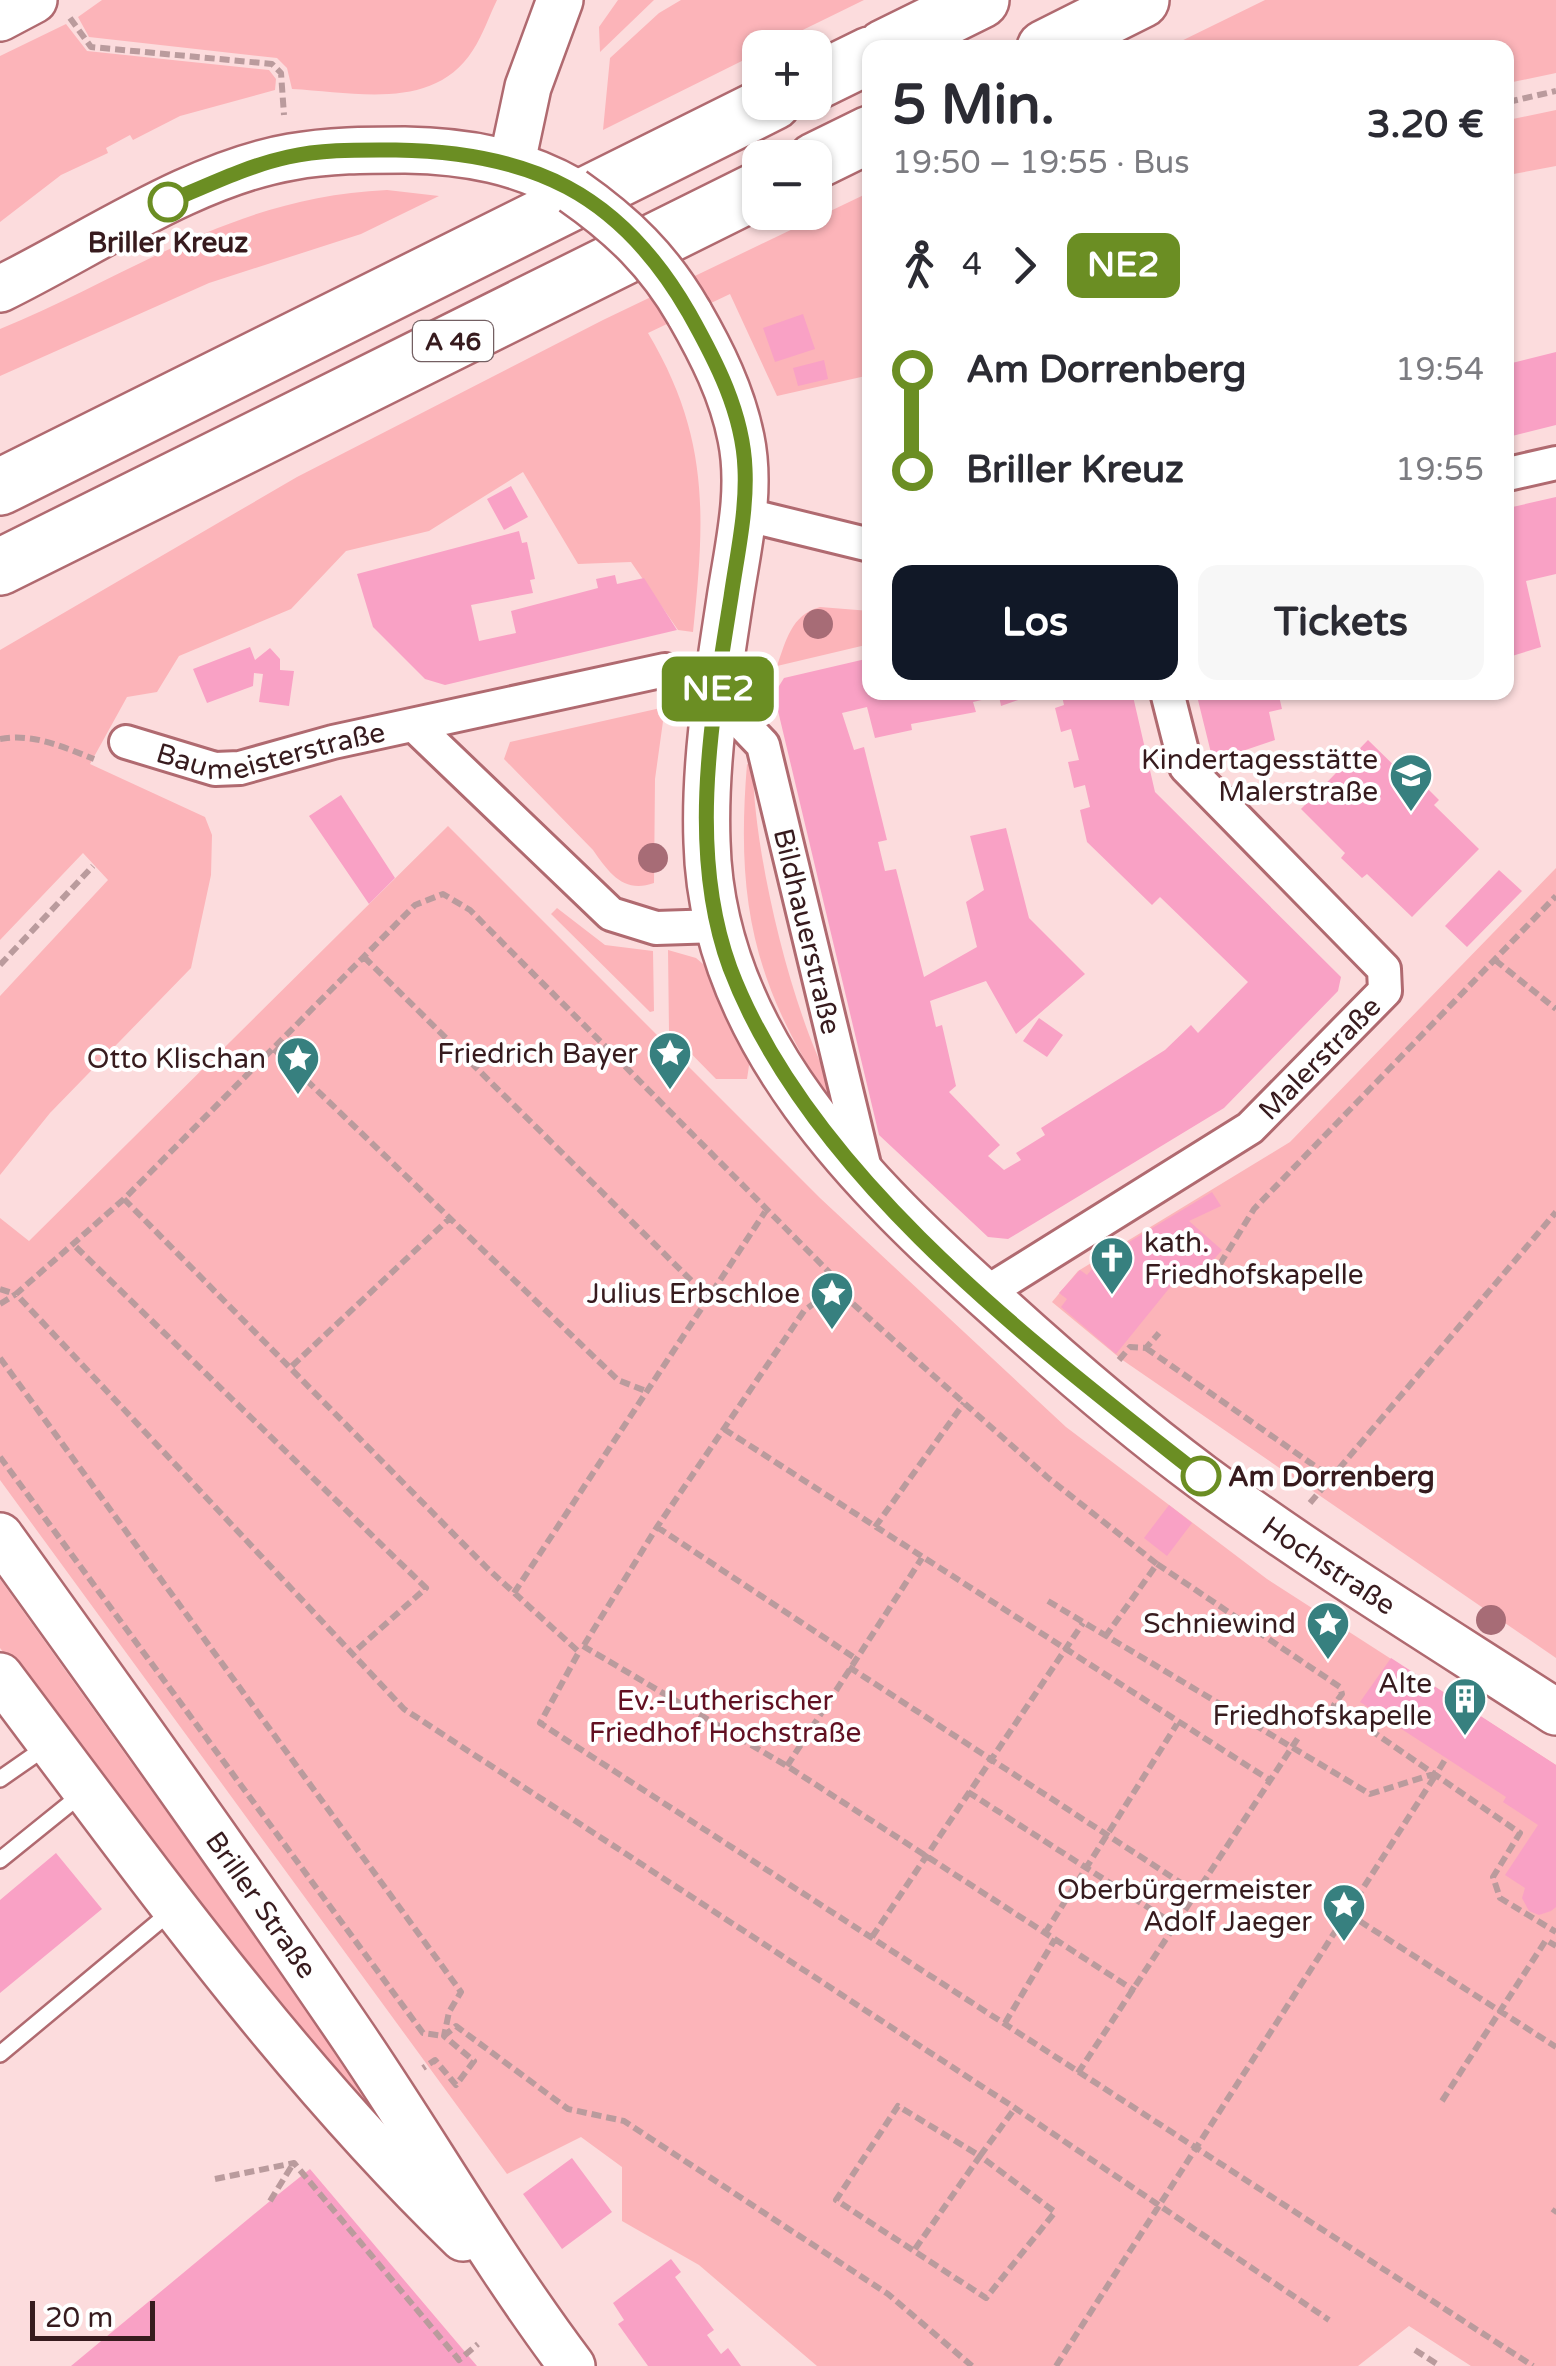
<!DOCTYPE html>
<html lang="de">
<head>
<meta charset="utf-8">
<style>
  :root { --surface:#fff; --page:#f7f7f7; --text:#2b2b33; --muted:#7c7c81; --accent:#111827 }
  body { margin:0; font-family:"Varela Round",sans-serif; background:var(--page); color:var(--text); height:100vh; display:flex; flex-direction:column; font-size:38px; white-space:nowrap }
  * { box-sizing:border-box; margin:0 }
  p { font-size:32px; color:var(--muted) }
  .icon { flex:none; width:55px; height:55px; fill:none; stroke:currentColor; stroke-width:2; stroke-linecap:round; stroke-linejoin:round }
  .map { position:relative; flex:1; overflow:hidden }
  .sheet { position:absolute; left:862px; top:40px; width:652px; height:660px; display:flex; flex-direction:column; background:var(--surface); border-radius:20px; box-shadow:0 2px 8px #0004 }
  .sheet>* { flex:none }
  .badge { padding:0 20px; border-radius:15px; font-size:35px; line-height:65px }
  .fabs { position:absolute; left:742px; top:30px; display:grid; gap:20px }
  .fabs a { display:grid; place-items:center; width:90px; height:90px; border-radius:20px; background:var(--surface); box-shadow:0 2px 8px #0004; font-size:50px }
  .scale { position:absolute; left:30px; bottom:25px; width:125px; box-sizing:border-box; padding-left:10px; border:5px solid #371b1e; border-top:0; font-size:28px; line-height:35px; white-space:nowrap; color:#371b1e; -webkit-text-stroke:8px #fff; paint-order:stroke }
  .map>.badge { position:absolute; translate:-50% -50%; box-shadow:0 0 0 5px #fff }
  .legs { display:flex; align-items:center; gap:15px; height:110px; padding:0 30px; font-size:32px }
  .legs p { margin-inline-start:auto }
  .summary { display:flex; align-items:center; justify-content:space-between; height:170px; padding:0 30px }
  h1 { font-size:55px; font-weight:800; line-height:75px }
  .action { display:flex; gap:20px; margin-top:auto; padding:20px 30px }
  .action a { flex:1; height:115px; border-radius:20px; background:var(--accent); color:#fff; font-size:40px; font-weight:800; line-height:115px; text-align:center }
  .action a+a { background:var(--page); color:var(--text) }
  ul { padding:0 30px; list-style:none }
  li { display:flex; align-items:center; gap:35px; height:100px; font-size:38px }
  li i { display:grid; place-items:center; width:15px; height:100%; margin:0 12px; background:currentColor }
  li i::after { content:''; width:25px; height:25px; margin:-12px; border:8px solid; border-radius:50%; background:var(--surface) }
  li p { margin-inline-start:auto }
  li:first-child i { background:linear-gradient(#0000 50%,currentColor 0) }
  li:last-child i { background:linear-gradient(currentColor 50%,#0000 0) }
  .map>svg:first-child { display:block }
</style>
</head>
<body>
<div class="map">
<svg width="1556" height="2366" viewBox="0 0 1556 2366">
  <rect width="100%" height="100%" fill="#fcdcdd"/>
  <path fill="#fcb4b9" d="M102,0H497C489,16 483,35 473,50C434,112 354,92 292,89L287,68L277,58L89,37L78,17Z
    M618,0H654L600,52L599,27Z
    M681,0H864L768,47L760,48V52L603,130L610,58L659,13Z
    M1265,0H1556V73L1508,83V48L1169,47Z
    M66,24L87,51L269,70L276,79L275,90L180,116L133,140L130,135L106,148L108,153L61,175L0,222V56Z
    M1556,110V166L1508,175V120Z
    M387,190L439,196L361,234L209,283L0,376V329C136,273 233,197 387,190Z
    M870,192V375L777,396L730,294L648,333C710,437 705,517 693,632L678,630L631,562L578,564L523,472L429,531L346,551L291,609L179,656L157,692L127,697L90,764L205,817L212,835L211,875L191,968L50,1113L0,1175V996L108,880L83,853L0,940V650L297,477L603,320Z
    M820,607L870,611V644L777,666C786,641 791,615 820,607Z
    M665,707L655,779L654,883C624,894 609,873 593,850L504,759L510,742Z
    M747,764L753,766C753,850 791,1010 831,1084L827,1096C752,981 736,899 747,764Z
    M448,826L820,1198L1066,1427L1267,1579L1556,1765V2366H1471L1409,2326L1358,2366H817L699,2265L622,2221V2167L581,2137L507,2174L0,1480V1218L29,1241Z
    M1556,868V1658L1121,1359L1052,1302L1078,1271L1290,1142Z
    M557,908L605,945L653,951L654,1011L650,1012L551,914Z
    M668,950L696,958L709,969L729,1024L750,1059L747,1079H716L669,1031Z
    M0,1579L391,2126L388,2133L172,1877L0,1648Z"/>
  <path fill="#f9a1c5" d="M803,314L815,349L775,362L763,328Z
    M1556,352V425L1508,437V364Z
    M824,360L828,379L798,386L793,368Z
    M511,486L528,517L504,530L487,499Z
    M1556,497V574L1526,581L1541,647L1512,656L1508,639V508Z
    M519,531L522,543L527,542L535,579L530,580L533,593L471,605L479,641L516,633L511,611L598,588L596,579L615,575L617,584L644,578L677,630L445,685L425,679L373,627L357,574Z
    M250,647L255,660L270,648L280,659V670L294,671L289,706L259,702L263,674L254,673L253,686L207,703L193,669Z
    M870,658V692H1041L1001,706L999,696L973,702L976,712L911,724L912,730L875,738L867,707L842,713L854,750L864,747L887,840L878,842L885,871L896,869L924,977L977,947L966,902L984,890L970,836L1006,828L1029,918L1085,974L1016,1034L986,981L930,1001L936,1027L942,1025L956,1086L949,1092L1000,1145L988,1156L1004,1170L1021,1160L1016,1153L1045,1135L1041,1128L1165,1050L1191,1025L1198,1033L1248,982L1160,897L1152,905L1087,842L1080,810L1090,807L1085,785L1074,788L1068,762L1079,760L1071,729L1061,732L1055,708L1064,705L1061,692H1132L1155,792L1341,977L1338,991L1224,1108L1008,1239L988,1237L879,1135L774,694L784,678Z
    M1196,692H1278L1282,709L1269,712L1275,740L1213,761Z
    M1368,740L1413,784L1418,779L1439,800L1434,805L1479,849L1412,917L1367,874L1362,878L1341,858L1345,853L1301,809Z
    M341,795L395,878L369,904L309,816Z
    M1499,870L1522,891L1467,947L1445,926Z
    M1039,1018L1063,1035L1047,1057L1023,1041Z
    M1212,1192L1221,1206L1189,1221L1222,1250L1192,1285L1180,1275L1116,1354L1061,1307L1067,1299L1059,1293L1080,1270L1087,1275L1093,1268L1101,1276L1129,1242Z
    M1169,1505L1192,1523L1167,1556L1144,1538Z
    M1391,1658L1556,1765V1907L1551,1911L1539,1915L1529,1911L1522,1898L1525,1888L1505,1875L1538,1825L1503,1802L1506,1797L1360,1702Z
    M56,1853L102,1909L0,1993V1900Z
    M572,2158L612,2212L562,2249L523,2194Z
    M310,2169L477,2366H71L270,2201Z
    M671,2259L681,2272L675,2277L714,2330L707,2335L721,2354L728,2348L741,2366H648L618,2324L624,2320L613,2303Z"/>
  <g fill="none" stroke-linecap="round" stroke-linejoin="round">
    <g stroke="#b06a70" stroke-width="20">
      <path id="lane" d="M0,1779L46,1747
        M0,1860L83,1793
        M0,2054L174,1909"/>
    </g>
    <g stroke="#b06a70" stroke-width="38">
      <g id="street">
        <path d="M1508,474L1556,463"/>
        <path d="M743,514L870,545"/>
        <path id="s1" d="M717,697L763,745L866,1173"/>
        <path d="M416,727L611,914L656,928L718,926"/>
        <path id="s2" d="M126,742L215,769L240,768L333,742L665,670"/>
        <path id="s3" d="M984,1294L1250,1128L1385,991L1384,969L1186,767L1167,692"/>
      </g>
    </g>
    <g stroke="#b06a70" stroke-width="50">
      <g id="secondary">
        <path d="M0,18L34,0"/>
        <path d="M512,162L528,87L560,0"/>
        <path d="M0,289C90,245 192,174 291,157C329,150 367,150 405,150C467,151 520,161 573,191"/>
        <path id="s4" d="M689,313C712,353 732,393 741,438C752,491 738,546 730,599C718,678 704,761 707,842C712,1039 863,1186 1001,1309C1066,1368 1132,1425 1202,1477C1316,1561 1437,1635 1556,1712"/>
        <path id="s5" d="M0,1536C120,1703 239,1869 354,2038C428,2147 493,2261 572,2366"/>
        <path d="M0,1676C146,1870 288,2069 463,2238"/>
      </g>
    </g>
    <g stroke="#b06a70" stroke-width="60">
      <path id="highway" d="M884,48L981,0
        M1045,48L1141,0
        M815,82L870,55
        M815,161L870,134
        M0,487L773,102
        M0,567L760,189"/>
    </g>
    <path stroke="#ba9b9d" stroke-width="6" stroke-dasharray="10 5" stroke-linecap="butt" d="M70,18L91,47L272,64L281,73L284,115
      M1508,102L1556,91
      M0,739C34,733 63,747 94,759
      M364,957L707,1296
      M1495,960L1556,1009
      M0,965L93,866
      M274,1049L618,1380L646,1391
      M124,1199L16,1294L404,1709L1015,2108L1329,2320
      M76,1247L426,1588L353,1653
      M1220,1264L1254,1209L1556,896
      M0,1289L15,1294
      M0,1304L16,1294
      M1146,1348L1332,1478
      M0,1358L461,1992L449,2012L444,2036L474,2061L456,2085L435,2060L423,2068
      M1119,1360L1130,1347L1146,1348L1159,1333
      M292,1366L451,1217
      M724,1429L1268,1779
      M0,1457L423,2033L444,2036L456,2026L568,2109L624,2121L888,2294L972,2366
      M1310,1503L1556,1212
      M657,1527L855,1658
      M875,1527L964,1403
      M1157,1564L1340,1687L1342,1694L1334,1705L1520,1833L1493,1877L1500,1898L1556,1932
      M514,1593L765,1212
      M1048,1601L1370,1794L1437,1773L1446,1758
      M1105,1637L1157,1564L1047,1477L842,1294L829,1272L470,910L443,894L415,905L124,1199L487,1568L579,1652L540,1723L1533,2366
      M584,1645L657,1527L804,1311L825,1295L842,1294
      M583,1646L787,1766L1135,1991
      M849,1667L1198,1894
      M787,1766L922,1558
      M968,1792L1177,1926
      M1347,1913L1556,2047
      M1045,1933L1177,1724
      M872,1937L1083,1623
      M1005,2023L1055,1939
      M1078,2073L1298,1738
      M1442,2101L1546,1940L1556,1946
      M215,2179L294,2163L459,2360L478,2344
      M270,2201L293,2164
      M1553,2213L1556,2209
      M915,2249L980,2156L1055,2212L986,2298L836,2200L898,2106L980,2156L1015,2108
      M1415,2350L1440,2366
      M1056,2366L1437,1773"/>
    <use href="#lane" stroke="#fff" stroke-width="15"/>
    <use href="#street" stroke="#fff" stroke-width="32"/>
    <use href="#secondary" stroke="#fff" stroke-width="45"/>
    <use href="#highway" stroke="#fff" stroke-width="55"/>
    <g stroke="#b06a70" stroke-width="50" stroke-linecap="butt">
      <path id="secondary-bridge" d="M573,191C623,226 659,261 689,313"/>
    </g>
    <use href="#secondary-bridge" stroke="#fff" stroke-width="45"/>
  </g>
  <g fill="#a76c76">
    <circle cx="818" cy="624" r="15"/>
    <circle cx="653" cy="858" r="15"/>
    <circle cx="1491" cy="1620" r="15"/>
  </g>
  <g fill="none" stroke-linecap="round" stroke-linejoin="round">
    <g stroke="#fff" stroke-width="22">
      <path id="line-1" d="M168,202C206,186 247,166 288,157C323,149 360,150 396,150C531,152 620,193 689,313C716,361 743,413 745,469C747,511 737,555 731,597C712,716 687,851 730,968C808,1174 1032,1343 1201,1476"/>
    </g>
    <use href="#line-1" stroke="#6b8e23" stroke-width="15"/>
  </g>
  <defs>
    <g id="school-pin" transform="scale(2.25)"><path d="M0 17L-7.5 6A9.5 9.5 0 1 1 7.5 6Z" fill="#37807f" stroke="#fff"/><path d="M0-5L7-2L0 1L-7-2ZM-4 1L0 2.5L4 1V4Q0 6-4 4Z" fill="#fff"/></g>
    <g id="sight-pin" transform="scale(2.25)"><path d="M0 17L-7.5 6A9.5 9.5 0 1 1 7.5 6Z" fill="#37807f" stroke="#fff"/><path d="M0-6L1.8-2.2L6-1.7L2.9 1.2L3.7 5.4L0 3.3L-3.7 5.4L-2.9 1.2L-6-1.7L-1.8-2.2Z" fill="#fff"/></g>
    <g id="church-pin" transform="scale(2.25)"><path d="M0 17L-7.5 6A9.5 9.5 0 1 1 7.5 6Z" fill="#37807f" stroke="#fff"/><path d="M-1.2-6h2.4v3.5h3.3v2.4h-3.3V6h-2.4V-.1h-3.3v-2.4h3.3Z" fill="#fff"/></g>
    <g id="building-pin" transform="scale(2.25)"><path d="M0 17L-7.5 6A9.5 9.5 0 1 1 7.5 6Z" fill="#37807f" stroke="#fff"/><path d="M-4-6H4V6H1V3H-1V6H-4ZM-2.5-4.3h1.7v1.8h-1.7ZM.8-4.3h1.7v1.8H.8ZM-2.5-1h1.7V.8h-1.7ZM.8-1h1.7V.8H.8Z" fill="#fff"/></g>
  </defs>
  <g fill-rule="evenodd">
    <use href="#school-pin" x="1411" y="775"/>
    <use href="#sight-pin" x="670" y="1053"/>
    <use href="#sight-pin" x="298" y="1058"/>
    <use href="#church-pin" x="1112" y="1258"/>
    <use href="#sight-pin" x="832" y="1293"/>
    <use href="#sight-pin" x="1328" y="1623"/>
    <use href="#building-pin" x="1465" y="1699"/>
    <use href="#sight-pin" x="1344" y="1905"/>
  </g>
  <g fill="#fff" stroke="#6b8e23" stroke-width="5">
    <circle cx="168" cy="202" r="18"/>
    <circle cx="1201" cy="1476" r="18"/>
  </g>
  <g text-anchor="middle" stroke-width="8" stroke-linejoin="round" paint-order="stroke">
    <rect fill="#fff" stroke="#735f62" stroke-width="2.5" x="413" y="321" width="80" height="40" rx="8"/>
    <g font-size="25" font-weight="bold" fill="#371b1e">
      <text x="453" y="350">A 46</text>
    </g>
    <g font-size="28" font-weight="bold" fill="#371b1e" stroke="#fff">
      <text x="168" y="252">Briller Kreuz</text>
      <text x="1228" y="1486" text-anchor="start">Am Dorrenberg</text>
    </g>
    <g font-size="28" fill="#371b1e" stroke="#fff">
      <text dy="10" stroke="none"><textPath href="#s2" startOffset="150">Baumeisterstraße</textPath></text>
      <text dy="10" stroke="none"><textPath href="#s1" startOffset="258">Bildhauerstraße</textPath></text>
      <text dy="10" stroke="none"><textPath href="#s3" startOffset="412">Malerstraße</textPath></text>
      <text dy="10" stroke="none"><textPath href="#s4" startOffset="1528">Hochstraße</textPath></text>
      <text dy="10" stroke="none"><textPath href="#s5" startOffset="452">Briller Straße</textPath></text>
    </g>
    <g font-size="28" fill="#371b1e" stroke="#fff" text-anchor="end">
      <text x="1378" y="769">Kindertagesstätte<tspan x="1378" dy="32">Malerstraße</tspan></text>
      <text x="638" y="1063">Friedrich Bayer</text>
      <text x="266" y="1068">Otto Klischan</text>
      <text x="1144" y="1252" text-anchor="start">kath.<tspan x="1144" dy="32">Friedhofskapelle</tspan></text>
      <text x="800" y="1303">Julius Erbschloe</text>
      <text x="1296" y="1633">Schniewind</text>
      <text x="1432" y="1693">Alte<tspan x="1432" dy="32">Friedhofskapelle</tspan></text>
      <text x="1312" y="1899">Oberbürgermeister<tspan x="1312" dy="32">Adolf Jaeger</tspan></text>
    </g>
    <g font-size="28" fill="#621022" stroke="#fff">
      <text x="725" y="1710">Ev.-Lutherischer<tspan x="725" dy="32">Friedhof Hochstraße</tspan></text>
    </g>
  </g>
</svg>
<div class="fabs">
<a>+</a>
<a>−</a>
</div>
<div class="scale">20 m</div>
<b class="badge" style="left:718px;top:689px;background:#6b8e23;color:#fff">NE2</b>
<section class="sheet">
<div class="summary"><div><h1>5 Min.</h1><p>19:50 – 19:55 · Bus</p></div><b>3.20 €</b></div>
<div class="legs"><svg class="icon" aria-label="walk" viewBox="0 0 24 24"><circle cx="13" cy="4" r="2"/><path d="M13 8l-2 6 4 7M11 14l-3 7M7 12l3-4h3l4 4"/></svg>4<svg class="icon" aria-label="forward" viewBox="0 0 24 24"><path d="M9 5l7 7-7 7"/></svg><b class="badge" style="background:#6b8e23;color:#fff">NE2</b></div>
<ul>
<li><i style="color:#6b8e23"></i><b>Am Dorrenberg</b><p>19:54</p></li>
<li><i style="color:#6b8e23"></i><b>Briller Kreuz</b><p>19:55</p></li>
</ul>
<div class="action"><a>Los</a><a>Tickets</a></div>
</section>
</div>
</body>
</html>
